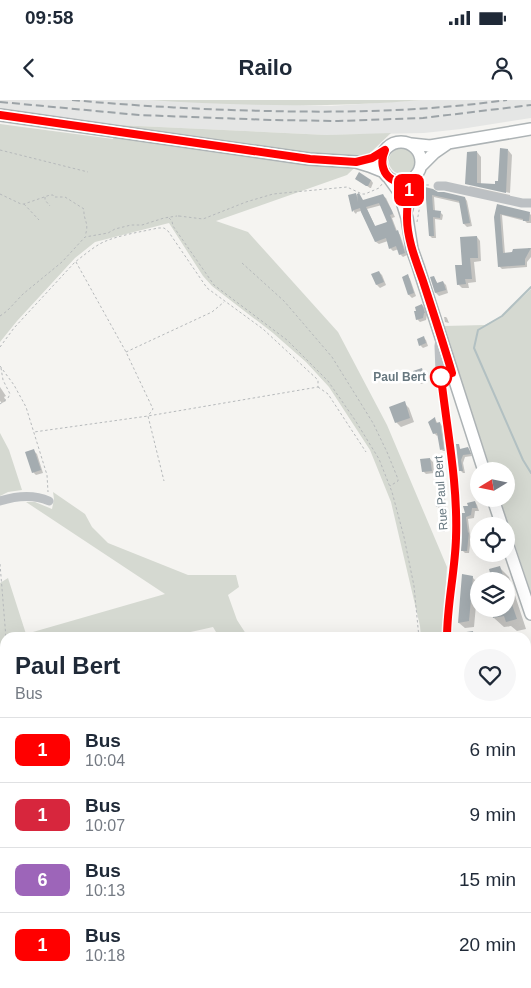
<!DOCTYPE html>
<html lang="fr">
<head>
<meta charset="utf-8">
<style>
  :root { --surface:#fff; --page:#f6f6f7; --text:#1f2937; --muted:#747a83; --line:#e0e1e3 }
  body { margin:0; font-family:Arial,sans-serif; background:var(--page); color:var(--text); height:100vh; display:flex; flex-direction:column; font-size:19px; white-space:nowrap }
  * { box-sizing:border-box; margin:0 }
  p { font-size:16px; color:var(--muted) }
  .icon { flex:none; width:28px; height:28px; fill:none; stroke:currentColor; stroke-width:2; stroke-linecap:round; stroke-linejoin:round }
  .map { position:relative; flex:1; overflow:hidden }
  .panel { position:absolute; left:0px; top:532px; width:531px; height:356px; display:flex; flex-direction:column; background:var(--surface); border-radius:15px 15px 0 0; box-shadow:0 5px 20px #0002 }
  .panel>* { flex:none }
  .badge { padding:0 10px; border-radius:8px; font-size:18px; line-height:32px }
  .needle { width:32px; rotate:260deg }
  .tools { position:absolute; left:470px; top:362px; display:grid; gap:10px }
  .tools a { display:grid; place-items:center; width:45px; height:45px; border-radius:50%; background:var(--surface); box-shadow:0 5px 20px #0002; font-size:25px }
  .map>.badge { position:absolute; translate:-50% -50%; box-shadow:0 0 0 2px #fff }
  .round { display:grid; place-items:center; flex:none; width:52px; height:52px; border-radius:26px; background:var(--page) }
  .headline { display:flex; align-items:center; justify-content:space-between; height:85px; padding:0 15px }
  h1 { font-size:24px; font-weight:700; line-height:38px }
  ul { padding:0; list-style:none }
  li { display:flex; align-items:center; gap:15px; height:65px; padding:0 15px; border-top:1px solid var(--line) }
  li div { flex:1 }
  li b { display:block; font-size:19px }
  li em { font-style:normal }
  li .badge { min-width:55px; font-weight:700; text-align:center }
  .status { display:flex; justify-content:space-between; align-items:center; height:35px; padding:0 25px; background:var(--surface); direction:ltr }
  .status svg { height:14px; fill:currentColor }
  header { display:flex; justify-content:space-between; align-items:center; height:65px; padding:0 15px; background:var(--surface); font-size:22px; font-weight:700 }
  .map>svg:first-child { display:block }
</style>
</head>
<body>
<div class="status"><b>09:58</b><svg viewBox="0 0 49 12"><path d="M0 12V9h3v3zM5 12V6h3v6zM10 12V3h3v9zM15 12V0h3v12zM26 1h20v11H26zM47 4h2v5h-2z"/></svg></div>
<header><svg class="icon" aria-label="back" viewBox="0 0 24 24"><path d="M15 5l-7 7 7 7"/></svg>Railo<svg class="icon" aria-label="person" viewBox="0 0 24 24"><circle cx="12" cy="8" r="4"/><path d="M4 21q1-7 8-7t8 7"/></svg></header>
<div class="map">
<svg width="531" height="888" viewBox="0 0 531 888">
  <rect width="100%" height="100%" fill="#f5f4f1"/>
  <path fill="#e5e6e5" d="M0,0H149L331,6L422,0H531V18L461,29L424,33L327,35L117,25L0,10Z"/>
  <path fill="#d5d9d1" d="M149,0H422C331,8 240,6 149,0Z
    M0,24L113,39L117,25L327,35L391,33L347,75L216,121L248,132L338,232L387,325L447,467L443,526L444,537H421L420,526L391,402L370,350L329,287L306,262L273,233L212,186L203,176L169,123L95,142L75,158L17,221L0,242Z
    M389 61a13 13 0 1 1 26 0a13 13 0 1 1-26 0Z
    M531,189V494L500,399H506V371H491L444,226L485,225L502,216Z
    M0,333L9,350L22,390L8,392L0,396Z
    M53,392L85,414L92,427L108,443L188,475H236L239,487L228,495L237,520L248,537H219L213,527L164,538H5V872L0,873V483L8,478L26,534L165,494L26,402H35L52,409L54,399Z"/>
  <path fill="#0003" fill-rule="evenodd" d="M508,50L512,55L510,93L467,83L477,52L481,57V84L496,85L499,82Z
    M357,79L371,80L373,83L371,88H370Z
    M469,86L510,95V97L471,88Z
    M426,89L437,93L465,98L467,101L472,126L467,127L464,124L460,103L434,97L435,111L440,112L443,115L442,120L435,119L436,138H432L430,136Z
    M356,94L358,97L360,102L383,96L386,98L394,115L395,117L392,118L397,131L400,135L407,155L403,157L400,154L399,149L393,151L390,148L388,141L379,144L376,142L361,111L357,112L356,114L354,112L349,96ZM382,105L388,122L378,126H375L367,109Z
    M498,105L529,113L531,115V123H527L525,121L502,115L505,154L528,150V148H531V157L527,162V167L502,169L499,166Z
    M477,137L480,141L481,161L474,162L476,182L468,183L469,188H462L458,184L463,166Z
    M379,172L382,175L386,185L380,188L377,185L373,174Z
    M408,176L410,179L416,196L412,198L409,195L403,178Z
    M434,178L438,184L443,182L446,185L448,193L439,196L436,193Z
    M422,205L425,208L427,215L426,220L420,222L417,219L418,211Z
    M444,217H446L447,218L449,223L445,222Z
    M423,237L426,240L428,246L423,248L420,245Z
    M421,270L424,273L427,282L421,284L418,281Z
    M0,287L6,296L4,297L6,301L2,303L0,301Z
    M404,303L409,308L414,322L401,327L396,322Z
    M435,319L438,324L440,323L442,326L445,351H443L441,349L438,335L437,336L434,333Z
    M458,345L461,350L468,348L470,351L472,356L465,357L463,363L465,373H463L460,370Z
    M34,351L37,354L43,373L36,375L33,372Z
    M430,359L433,362L434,373L426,374L423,371Z
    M443,395L445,398L446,408L440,409L437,406Z
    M475,402L477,405L479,411H475L474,418L468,419L470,435L471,437L469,453H465L462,450L466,414L469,407Z
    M439,426H443L445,432H440Z
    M499,467L509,477L526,529L517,531L511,526L504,527L494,518L504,512L503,509H506V481H495L491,470Z
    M472,477L478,483L474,527L465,528L459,523L461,500Z
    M526,557L528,559L531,568V571L526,573Z
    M531,614V633L529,627L526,626V615Z
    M526,733H529L531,734V749Z
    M531,796V818L529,816L526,806V802H529L527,798Z
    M531,858V888H521L520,884H526V860Z"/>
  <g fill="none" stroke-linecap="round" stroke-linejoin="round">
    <path stroke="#b2c0c2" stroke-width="2" d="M531,187L502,216L478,230L474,248L523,360L531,373"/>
  </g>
  <path fill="#a4acb0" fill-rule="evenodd" d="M500,48L508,49L506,93L465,84L467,52L477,51V83L495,84V81H498Z
    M359,72L371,80L368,86H366L355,79Z
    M425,87L433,89L438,92H444L465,97L470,123L463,124L459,101L432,95L433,110L441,111L440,118L433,117L434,136H429Z
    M356,93L358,102L357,94L359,93L363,100L383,94L392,111L393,114L390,115L396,131L398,130L405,153L399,155L396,146L389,149L386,138L375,142L361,112L360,108L354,110L352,112L348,95ZM379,103L387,122L375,126L366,107Z
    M497,104L530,112L529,121H523V119L500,114L503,153L512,152L513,149L531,148L525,159V165L498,167L494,117Z
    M477,136L478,158H470L472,179H465L466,184L457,185L455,165H462L460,137Z
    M379,171L384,182L376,185L371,174Z
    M408,174L414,193L408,195L402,177Z
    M434,176L437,183L443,181L446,190L435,193L430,177Z
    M422,204L425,213H424L423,218L416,220L414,211H416L415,207Z
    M424,236L426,243L419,246L417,239Z
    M422,268L425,279L417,282L413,271Z
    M405,301L410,318L395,323L389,307Z
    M435,317L436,323L440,322L444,349L440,350L437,333L433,334L428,322Z
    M456,344H459L460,349L468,347L471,354L463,355L461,360L463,371H459Z
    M34,349L41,370L32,373L25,352Z
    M430,358L432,371L422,372L420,359Z
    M443,393L444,406L436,407L435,400L437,399V394Z
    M475,401L477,408H472L471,415L466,417L468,433L469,432L467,451H461L462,437V413H465L463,406H468L467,403Z
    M500,466L505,481H492L489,469Z
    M462,474L473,476L469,521L458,523Z
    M507,490L517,519L506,522L504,516L493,518L492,514L503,511L502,509H506V491Z
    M473,531L474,538H453V534Z"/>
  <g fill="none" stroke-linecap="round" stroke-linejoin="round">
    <g stroke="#adb3b5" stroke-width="14">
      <path id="major" d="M0,15L309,59L356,62L369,66L384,72
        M381 62a20 20 0 1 1 40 0a20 20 0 1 1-40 0Z
        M411,44L430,46L531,29
        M421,66L434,53L447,44
        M389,78L399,92L407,118L412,149L418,166L484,371
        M407,109L411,84L415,77
        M493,399L502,426
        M506,440L531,514"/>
    </g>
    <path stroke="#b6b9bb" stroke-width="1" stroke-dasharray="2.5 2.5" stroke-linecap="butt" d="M0,50L88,72
      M0,94L21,104H24L50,95H53L54,97H65L84,109C83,121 90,122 85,136
      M45,97V100L50,106
      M24,104L39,120
      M179,116L203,119L246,102L273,94L347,87L362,94H365L379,88L382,84
      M169,118L172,121L173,126L214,185L287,240L328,281L355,320L379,359L392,392L404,437L414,486L419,538
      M417,122L423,88L424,85H430
      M76,162L126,252L153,309L148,316L164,381
      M242,163L284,201L332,257L373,323L387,352L398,379V381L390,386
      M0,216L7,211L23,194L62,162L85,137L108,133L115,129L131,125H142L164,118L177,116
      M0,247L14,228L75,162C83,156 90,150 98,145C112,136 141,132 158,128H164L168,131L207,188L263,229L318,280V287L148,316L34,332
      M126,252L212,212L224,202
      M0,266L14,285L26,307L47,375L48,392
      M318,287L328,294L366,352
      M0,304L8,298L10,294L3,280L1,268
      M0,464L6,538
      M0,729L5,726
      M0,751L5,768
      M0,798L5,803
      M0,840L5,839
      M0,880L5,878"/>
    <path stroke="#bcc0c3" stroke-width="9" d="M438,86H445L522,103H531
      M440,239L439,246L440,272L455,388L456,437L454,461L447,517V538
      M0,401C16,396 33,394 49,401
      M526,581L531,579
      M0,680L5,693
      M526,726L531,724
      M526,791L531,789
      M526,822L531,833
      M62,884L63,888
      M123,884L126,888
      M494,884L495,888"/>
    <use href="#major" stroke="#fff" stroke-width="11"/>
    <path stroke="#9ca3a7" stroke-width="2" stroke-dasharray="8 4" stroke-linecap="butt" d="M72,0C124,5 178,8 231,10C324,13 414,13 507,0
      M0,2L139,15L271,20L338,21L423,18L531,5"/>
    <path stroke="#b6b9bb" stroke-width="1" stroke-dasharray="2.5 2.5" stroke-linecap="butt" d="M178,116H179"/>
  </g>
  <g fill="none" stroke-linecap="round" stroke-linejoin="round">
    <g stroke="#fff" stroke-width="11">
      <path id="line" d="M0,15L310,59L356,62L372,58L385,50C375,72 395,91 415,77C408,89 407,104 407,118C407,139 416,161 423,181C433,212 443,242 452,273L441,277C447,330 458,384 456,438C455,472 447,504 447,538"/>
    </g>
    <use href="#line" stroke="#f00" stroke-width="8"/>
  </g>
  <circle fill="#fff" stroke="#f00" stroke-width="2.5" cx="441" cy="277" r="10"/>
  <g text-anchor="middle" stroke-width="5" stroke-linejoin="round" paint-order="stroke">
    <g font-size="12" font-weight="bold" fill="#66777f" stroke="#fff" text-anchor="end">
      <text x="426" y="281">Paul Bert</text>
    </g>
    <g font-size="12" fill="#66777f" stroke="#fff">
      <text transform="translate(441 393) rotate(-94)" y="4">Rue Paul Bert</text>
    </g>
  </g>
</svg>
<div class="tools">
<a><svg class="needle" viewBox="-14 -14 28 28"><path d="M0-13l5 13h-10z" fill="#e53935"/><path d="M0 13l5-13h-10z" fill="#747a83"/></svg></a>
<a><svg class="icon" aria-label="locate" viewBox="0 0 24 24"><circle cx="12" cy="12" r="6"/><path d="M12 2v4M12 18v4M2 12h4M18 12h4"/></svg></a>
<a><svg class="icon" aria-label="layers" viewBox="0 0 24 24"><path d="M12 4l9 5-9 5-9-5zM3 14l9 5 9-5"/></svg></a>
</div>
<b class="badge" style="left:409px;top:90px;background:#f00;color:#fff">1</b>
<section class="panel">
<div class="headline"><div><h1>Paul Bert</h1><p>Bus</p></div><a class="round"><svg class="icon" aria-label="heart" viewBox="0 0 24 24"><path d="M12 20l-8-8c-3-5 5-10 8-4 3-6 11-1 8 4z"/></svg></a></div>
<ul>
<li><span class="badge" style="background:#f00;color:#fff">1</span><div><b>Bus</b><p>10:04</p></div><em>6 min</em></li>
<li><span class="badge" style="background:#d7263d;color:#fff">1</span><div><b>Bus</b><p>10:07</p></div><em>9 min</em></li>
<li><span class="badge" style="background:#9d65b9;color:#fff">6</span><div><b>Bus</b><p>10:13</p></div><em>15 min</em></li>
<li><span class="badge" style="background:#f00;color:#fff">1</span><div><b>Bus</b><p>10:18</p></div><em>20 min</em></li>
</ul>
</section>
</div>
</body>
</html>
